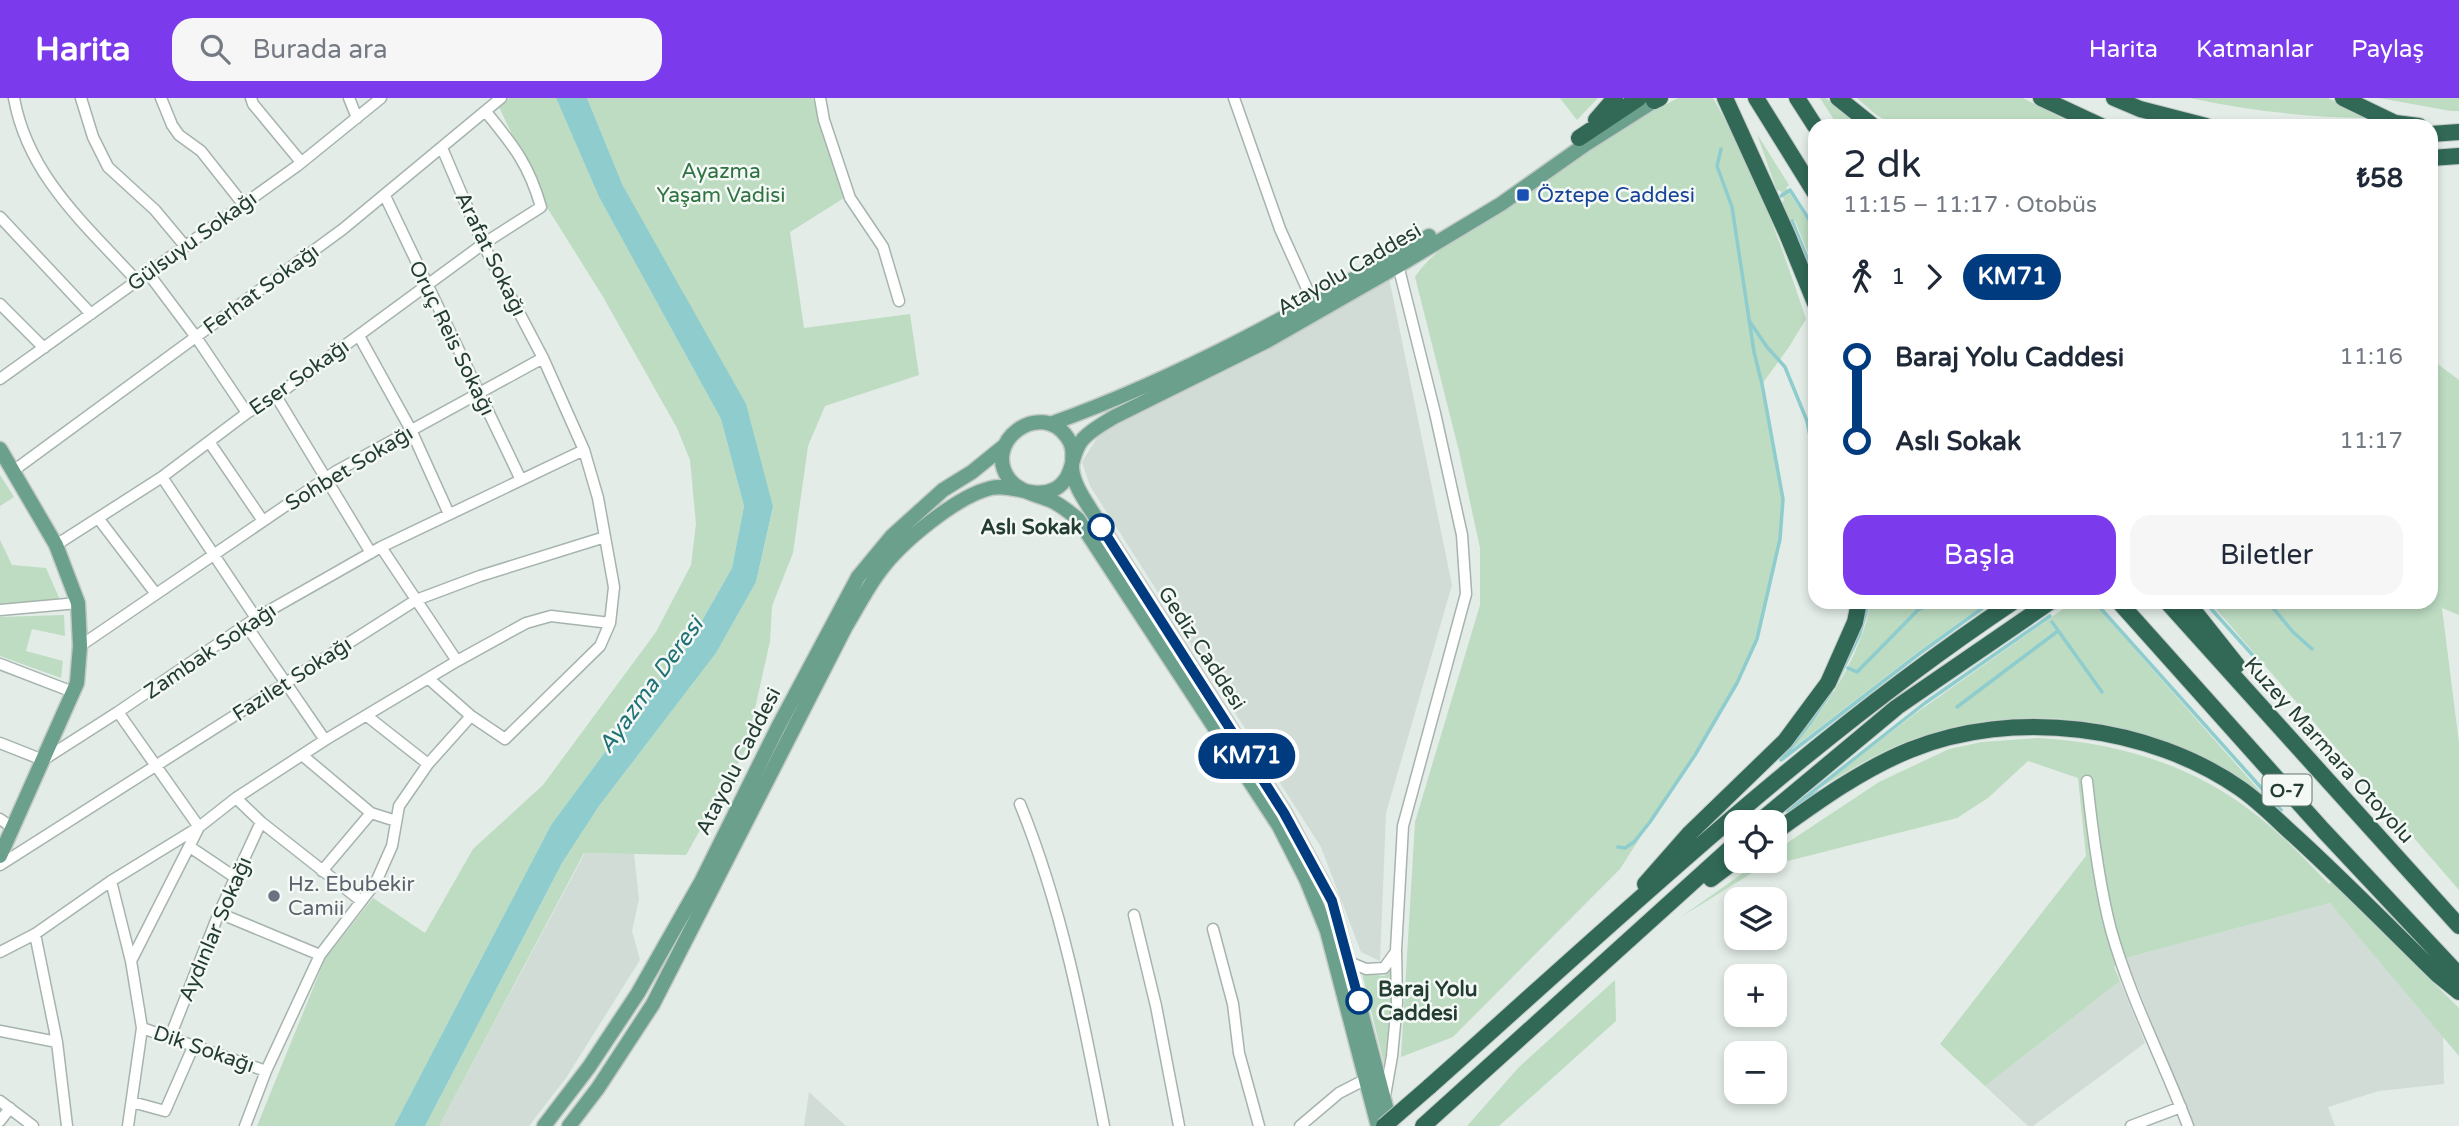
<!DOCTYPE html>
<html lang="tr">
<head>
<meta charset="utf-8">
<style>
  :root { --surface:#fff; --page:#f6f6f7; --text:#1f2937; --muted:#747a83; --accent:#7c3aed }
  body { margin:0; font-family:"Varela Round",sans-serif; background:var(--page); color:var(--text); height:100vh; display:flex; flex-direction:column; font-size:26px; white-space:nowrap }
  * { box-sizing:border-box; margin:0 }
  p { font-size:23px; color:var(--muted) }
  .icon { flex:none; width:38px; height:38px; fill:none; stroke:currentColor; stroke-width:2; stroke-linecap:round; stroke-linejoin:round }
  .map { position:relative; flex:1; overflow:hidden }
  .side { position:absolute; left:1808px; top:21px; width:630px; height:490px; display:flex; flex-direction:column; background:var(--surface); border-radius:21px; box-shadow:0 4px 10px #0003 }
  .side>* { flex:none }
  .badge { padding:0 14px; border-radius:23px; font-size:24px; line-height:46px }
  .tools { position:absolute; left:1724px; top:712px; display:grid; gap:14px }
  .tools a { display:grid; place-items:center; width:63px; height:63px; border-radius:14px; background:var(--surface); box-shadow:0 4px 10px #0003; font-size:35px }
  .map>.badge { position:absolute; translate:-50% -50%; box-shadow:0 0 0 4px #fff }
  .legs { display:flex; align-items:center; gap:10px; height:77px; padding:0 35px; font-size:23px }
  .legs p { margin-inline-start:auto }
  .head { display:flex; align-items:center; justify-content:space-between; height:119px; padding:0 35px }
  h1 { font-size:38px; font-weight:600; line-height:52px }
  .action { display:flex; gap:14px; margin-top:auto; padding:14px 35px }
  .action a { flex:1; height:80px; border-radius:21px; background:var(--accent); color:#fff; font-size:28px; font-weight:600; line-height:80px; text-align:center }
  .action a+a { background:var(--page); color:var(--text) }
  ul { padding:0 35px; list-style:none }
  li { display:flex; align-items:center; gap:24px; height:84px; font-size:26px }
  li i { display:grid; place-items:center; width:10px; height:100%; margin:0 9px; background:currentColor }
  li i::after { content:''; width:18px; height:18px; margin:-9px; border:5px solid; border-radius:50%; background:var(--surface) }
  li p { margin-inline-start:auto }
  li:first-child i { background:linear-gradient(#0000 50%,currentColor 0) }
  li:last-child i { background:linear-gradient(currentColor 50%,#0000 0) }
  header { display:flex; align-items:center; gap:42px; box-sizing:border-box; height:98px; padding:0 35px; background:var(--accent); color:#fff }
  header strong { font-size:33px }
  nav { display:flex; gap:38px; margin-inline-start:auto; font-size:24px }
  .search { width:490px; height:63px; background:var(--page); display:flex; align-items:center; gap:18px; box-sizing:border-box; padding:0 24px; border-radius:21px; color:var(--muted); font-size:26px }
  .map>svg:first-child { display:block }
</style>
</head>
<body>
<header>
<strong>Harita</strong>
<div class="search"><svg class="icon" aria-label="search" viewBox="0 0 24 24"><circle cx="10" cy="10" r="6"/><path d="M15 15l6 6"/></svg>Burada ara</div>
<nav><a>Harita</a><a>Katmanlar</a><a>Paylaş</a></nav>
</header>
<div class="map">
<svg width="2459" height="1028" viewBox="0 0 2459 1028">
  <rect width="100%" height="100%" fill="#e3ece7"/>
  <path fill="#d1dcd6" d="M1388,175L1452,487L1386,715L1380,863L1361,854L1321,749L1090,388L1082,364L1102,332Z
    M585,755L634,756L639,801L632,833L640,862L566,980L529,1028H439Z
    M2330,805L2443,938L2444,986L2379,993L2328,1009L2335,1028H2193L2126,860Z
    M2120,883L2145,945L2033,1028H2028L1985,988Z
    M809,994L846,1028H804Z"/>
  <path fill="#bddcc2" d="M509,0H556L599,99L721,321L744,408L732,470L687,549L631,619L551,727L394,1028H257L325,861L373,800L425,835L473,751L543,687L656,534L691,467L696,426L690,362L677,330L602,197L548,111L499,9Z
    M587,0H812L824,22L844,100L790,134L804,230L910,216L919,277L825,308L808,348L793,455L772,508L770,543L746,651L686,757L584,755L439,1028H425L562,765L599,708L716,555L756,484L773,410L623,88Z
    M1560,0H1598L1577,22Z
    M1678,0H1713C1753,69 1781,145 1806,221L1789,249L1762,286L1783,401L1781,425L1773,477L1757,541L1723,610L1620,771L1453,939L1401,959L1415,724L1480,507V450L1459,353L1415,179C1435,147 1490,119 1522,98C1573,64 1623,28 1678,0Z
    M1820,0H1826L1859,28H1838Z
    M1857,0H2023L2077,28H1893L1874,15Z
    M2190,0H2328L2366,20C2306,19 2249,13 2190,0Z
    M2379,0H2459V13H2451Z
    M1757,36L1789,87L1786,90L1815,134V172L1795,123L1791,124L1782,105L1784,102L1780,92L1777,93Z
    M2431,261L2459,282V517L2442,510L2459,645V792L2210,504H2431Z
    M0,377L14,399L0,408Z
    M0,442L12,467L46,470L60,502L0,507Z
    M1871,504H1988L1919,553L1789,653C1826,611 1860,560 1871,504Z
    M2073,504H2093L2265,699C2245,685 2224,669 2202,658C2115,617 2011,607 1920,639C1883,651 1849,672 1815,693L1916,615Z
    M64,517L65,538L32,531L26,553L63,563L61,580L0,558V519Z
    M2037,640C2115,644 2192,666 2255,716C2282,737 2305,761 2329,786L2332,784L2459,910V958L2330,805L2126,860L2114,869L2120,883L1985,988L1940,946L2086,758L2078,680L2028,663L1988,700L1957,720L1760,770L1681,819L1760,763H1774L1775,753L1879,684L1949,651L1982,644Z
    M1394,868L1393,907L1386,974L1362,875L1384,878Z
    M1615,882L1616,923L1499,1028H1467L1519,969Z"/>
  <path fill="#8eccce" d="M556,0H587L623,88L746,306L773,409L756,484L716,555L599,708L562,765L425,1028H394L551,727L631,619L687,549L732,470L744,408L721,321L599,99Z"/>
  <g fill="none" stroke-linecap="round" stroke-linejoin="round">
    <path stroke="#8eccce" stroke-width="3.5" d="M1847,27V28
      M1781,98L1790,92L1815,131
      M1792,123L1815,179
      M1750,224L1767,249L1785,269L1807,323L1812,348
      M2095,504L2281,712L2267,702
      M2205,504L2258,563
      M2268,504L2293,534L2312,551
      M2052,524L2102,594
      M1848,570L1857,574L1918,512L1935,504
      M1835,587L1859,538L1869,504
      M1831,594L1810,625L1781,662L1920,555L1991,504
      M1957,609L2058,533
      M1819,694L1788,713L1925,605L2050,518
      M1618,749L1625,750L1634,744L1650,724L1695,657L1737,585L1757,541L1780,441L1783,401L1762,286L1754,254L1732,109L1717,68L1721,51"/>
    <g stroke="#a6b4ad" stroke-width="13">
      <path id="minor" d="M14,0C28,78 86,127 137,183
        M81,0L93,39L108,69L155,112L185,148
        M161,0L172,27L179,37L201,53L243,106
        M251,0L253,6L301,64
        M349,0L357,20
        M820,0L824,22L850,100L883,149L899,203
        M1234,0L1280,131L1313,204
        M442,50L483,146L543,260
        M385,98L521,382
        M0,119L91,216
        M148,175L196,239L247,315
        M0,206L44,250
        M359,238L411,332L449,416
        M0,281L297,68L381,0
        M276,298L371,455
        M210,345L263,423
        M13,373L343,131L501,0
        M162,379L256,520
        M98,420L156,496
        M56,447L162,379L247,315L276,298L483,146L541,109C529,67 514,48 486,14
        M0,512L78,505
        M246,527L325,642
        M80,548L335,374L543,260L584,352
        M0,566L73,594
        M429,581L471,618
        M118,614L199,729L131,863
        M367,618L428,666
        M0,645L43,662L118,614L256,520L381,449
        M302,657L371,715L396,723
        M2087,683C2092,730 2099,787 2111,832C2130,900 2163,962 2188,1028
        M236,700L261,724L360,802
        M1020,706C1062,809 1083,919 1104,1028
        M0,721L13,730
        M190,749L236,780
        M0,767L416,502L480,478L605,439
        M322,773L371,715
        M111,783L131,863L142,930L128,1028
        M219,815L320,857
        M1134,817L1156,908L1179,1028
        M1213,831L1233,906L1239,955L1259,1028
        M0,854L35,836L111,783L199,729L236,700L325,642L457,563
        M1349,864L1366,871L1384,870L1395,855
        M142,930L266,973
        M0,933L57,944L35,836
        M170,939L219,815L261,724
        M57,944L67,1028
        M1385,998L1392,958L1397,905L1396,852L1403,728L1466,496L1462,437L1435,315L1397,163
        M0,1003L33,1028
        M132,1004L165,1013L193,949
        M0,1023L10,1010
        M245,1028L266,973L320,857L376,784L392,748L399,708L428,666L471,618L505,641L600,548L610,525L614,489L598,400L584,352L381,449L457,563L526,525L551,518L610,525
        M1300,1028L1339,995L1372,978
        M2131,1028L2181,1009"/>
    </g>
    <g stroke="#c2c9c6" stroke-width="17">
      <path id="major" d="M1050,326C1183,279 1307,208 1429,138
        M0,351L56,447L78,505L80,548L77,585L0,758
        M544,1028L589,969L638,895L701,784L778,629L858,479L892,438L943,392L972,374L1004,348
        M569,1028L598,990L653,906L846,528C857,510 867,490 880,473C901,444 957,398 991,390C1013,385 1034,402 1055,391C1076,379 1069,356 1083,341C1091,332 1104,325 1114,319L1267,243L1398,168L1501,106L1586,46L1654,3
        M1378,1028L1327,833L1306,781L1279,728L1078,421C1070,415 1061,407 1052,403C1038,397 1019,394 1009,381C982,344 1040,301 1067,339C1075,350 1072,359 1072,370C1073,384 1082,398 1089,409L1285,715L1332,803L1391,1028"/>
    </g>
    <g stroke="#c2c9c6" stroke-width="18">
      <path id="highway" d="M1725,0L1787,136L1815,205
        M1756,0L1815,95
        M1797,0L1815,28
        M1838,0L1873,28
        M2041,0L2101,28
        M2114,0L2140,11L2206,28
        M2343,0L2395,25L2419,28
        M1654,3L1660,0
        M1596,22L1615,0
        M2431,36L2459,34
        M1579,40L1639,0
        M2431,60L2459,58
        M2119,504L2323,732L2459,877
        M2167,504L2459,828
        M2187,504L2237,567
        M1759,724L1897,609L2050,504
        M1774,735C1817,704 1861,672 1910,652C2013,610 2150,627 2241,691C2261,705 2279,724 2297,740C2345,784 2391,831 2438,877L2459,894
        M1711,781L1736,762
        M1645,786L1689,736L1785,643L1828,585L1855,524L1859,504
        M1429,989C1618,821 1802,645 2013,504
        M1423,1028L1736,745"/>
    </g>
    <use href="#minor" stroke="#fff" stroke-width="10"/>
    <use href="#major" stroke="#6aa08c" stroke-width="14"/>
    <use href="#highway" stroke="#316856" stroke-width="16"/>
    <g stroke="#c2c9c6" stroke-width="18" stroke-linecap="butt">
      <path id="highway-bridge" d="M1384,1028L1429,989"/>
    </g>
    <use href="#highway-bridge" stroke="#316856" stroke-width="16"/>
  </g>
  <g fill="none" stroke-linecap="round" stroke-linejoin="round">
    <g stroke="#fff" stroke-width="16">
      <path id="line-1" d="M1101,429L1284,715L1332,803L1359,903"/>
    </g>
    <use href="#line-1" stroke="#003b80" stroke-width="10"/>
  </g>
  <rect fill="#1a4fb4" stroke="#f4f9f6" stroke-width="2.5" x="1516" y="90" width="14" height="14" rx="3.5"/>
  <g fill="#fff" stroke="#003b80" stroke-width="3.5">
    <circle cx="1101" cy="429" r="12"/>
    <circle cx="1359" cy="903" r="12"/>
  </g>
  <circle fill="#6b7280" stroke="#f4f9f6" stroke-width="2.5" cx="274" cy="798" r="7"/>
  <g text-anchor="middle" stroke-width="5" stroke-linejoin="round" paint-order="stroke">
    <rect fill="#f4f9f6" stroke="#62756e" stroke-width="2" x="2262.5" y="676.5" width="49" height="31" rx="5"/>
    <g font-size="19" font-weight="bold" fill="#243d33">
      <text x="2287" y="699">O-7</text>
    </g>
    <g font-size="21" fill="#307242" stroke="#f4f9f6">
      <text x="721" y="80">Ayazma<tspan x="721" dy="24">Yaşam Vadisi</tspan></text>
    </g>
    <g font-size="21" fill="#164399" stroke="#f4f9f6" text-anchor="start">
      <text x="1537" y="104">Öztepe Caddesi</text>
    </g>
    <g font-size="21" fill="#243d33" stroke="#f4f9f6">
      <text transform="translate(192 143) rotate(-36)" y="7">Gülsuyu Sokağı</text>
      <text transform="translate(491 156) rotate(64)" y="7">Arafat Sokağı</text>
      <text transform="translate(1349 171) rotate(-30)" y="7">Atayolu Caddesi</text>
      <text transform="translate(261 191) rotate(-36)" y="7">Ferhat Sokağı</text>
      <text transform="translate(452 240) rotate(64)" y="7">Oruç Reis Sokağı</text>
      <text transform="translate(299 279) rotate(-35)" y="7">Eser Sokağı</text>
      <text transform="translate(349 370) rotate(-31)" y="7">Sohbet Sokağı</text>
      <text transform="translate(1202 550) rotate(57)" y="7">Gediz Caddesi</text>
      <text transform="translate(210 553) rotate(-34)" y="7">Zambak Sokağı</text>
      <text transform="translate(292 581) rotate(-33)" y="7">Fazilet Sokağı</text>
      <text transform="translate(2329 652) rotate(48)" y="7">Kuzey Marmara Otoyolu</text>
      <text transform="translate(738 663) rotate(-63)" y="7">Atayolu Caddesi</text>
      <text transform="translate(215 831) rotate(-67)" y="7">Aydınlar Sokağı</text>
      <text transform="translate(204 951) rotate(19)" y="7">Dik Sokağı</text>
    </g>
    <g font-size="21" font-weight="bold" fill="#243d33" stroke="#f4f9f6" text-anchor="end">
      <text x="1082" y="436">Aslı Sokak</text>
      <text x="1378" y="898" text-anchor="start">Baraj Yolu<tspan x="1378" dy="24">Caddesi</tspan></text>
    </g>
    <g font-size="21" fill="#5b616d" stroke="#f4f9f6" text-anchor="start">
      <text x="288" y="793">Hz. Ebubekir<tspan x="288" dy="24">Camii</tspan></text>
    </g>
    <g font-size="23" font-style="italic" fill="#207276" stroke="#f4f9f6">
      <text transform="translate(650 587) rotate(-54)" y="8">Ayazma Deresi</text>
    </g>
  </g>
</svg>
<div class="tools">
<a><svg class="icon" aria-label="locate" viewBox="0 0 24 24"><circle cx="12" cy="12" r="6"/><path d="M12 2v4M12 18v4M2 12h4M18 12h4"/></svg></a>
<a><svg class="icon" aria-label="layers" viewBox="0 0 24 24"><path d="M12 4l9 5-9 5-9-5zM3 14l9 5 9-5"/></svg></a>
<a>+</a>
<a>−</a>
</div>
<b class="badge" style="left:1247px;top:658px;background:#003b80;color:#fff">KM71</b>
<section class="side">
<div class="head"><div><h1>2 dk</h1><p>11:15 – 11:17 · Otobüs</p></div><b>₺58</b></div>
<div class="legs"><svg class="icon" aria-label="walk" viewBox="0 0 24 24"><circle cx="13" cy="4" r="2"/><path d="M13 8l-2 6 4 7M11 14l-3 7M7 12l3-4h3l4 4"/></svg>1<svg class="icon" aria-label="forward" viewBox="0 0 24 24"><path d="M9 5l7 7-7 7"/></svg><b class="badge" style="background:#003b80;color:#fff">KM71</b></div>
<ul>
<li><i style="color:#003b80"></i><b>Baraj Yolu Caddesi</b><p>11:16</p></li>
<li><i style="color:#003b80"></i><b>Aslı Sokak</b><p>11:17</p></li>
</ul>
<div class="action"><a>Başla</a><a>Biletler</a></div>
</section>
</div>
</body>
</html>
